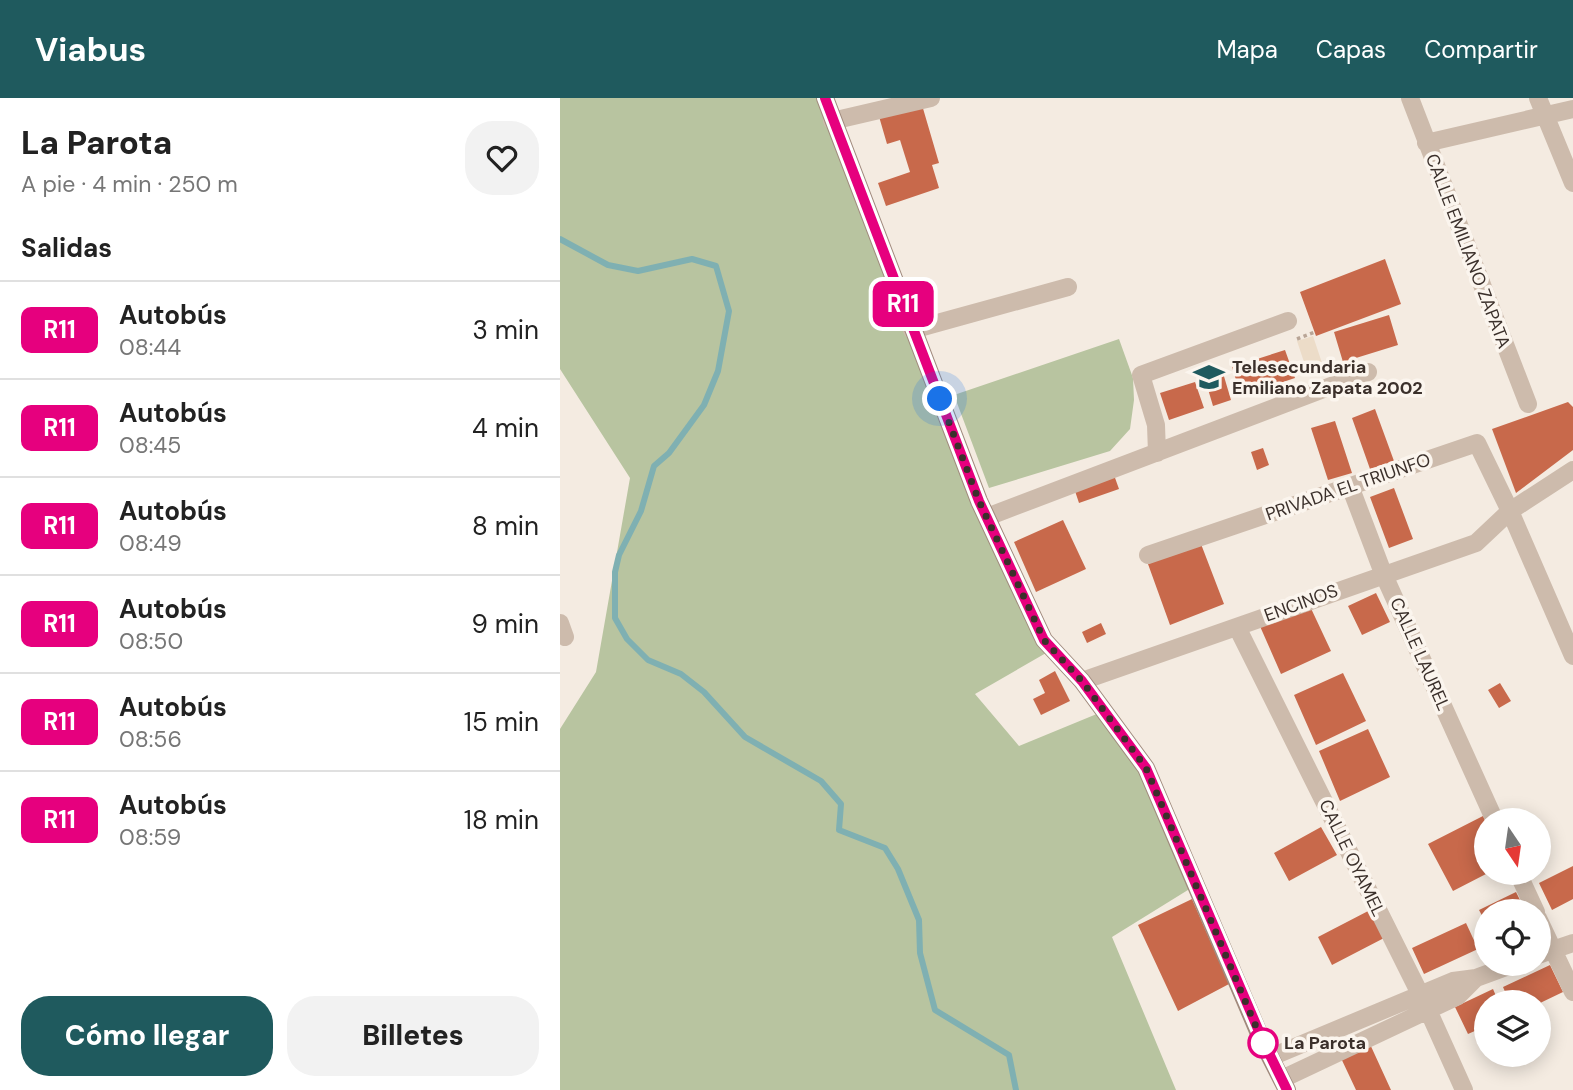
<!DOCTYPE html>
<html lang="es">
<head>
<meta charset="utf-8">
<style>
  :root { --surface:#fff; --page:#f2f2f2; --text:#222; --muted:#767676; --line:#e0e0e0; --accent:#1f5a5e }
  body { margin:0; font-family:"DM Sans",sans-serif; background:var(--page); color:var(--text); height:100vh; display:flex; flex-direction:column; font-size:26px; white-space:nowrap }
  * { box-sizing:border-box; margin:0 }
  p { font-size:23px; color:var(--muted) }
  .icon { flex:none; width:38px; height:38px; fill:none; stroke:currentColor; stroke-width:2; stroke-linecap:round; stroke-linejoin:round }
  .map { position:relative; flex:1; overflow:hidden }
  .drawer { display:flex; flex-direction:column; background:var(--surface); width:560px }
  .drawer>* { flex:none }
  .badge { padding:0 14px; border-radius:10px; font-size:24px; line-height:46px }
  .needle { width:46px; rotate:167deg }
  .tools { position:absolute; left:914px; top:710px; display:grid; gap:14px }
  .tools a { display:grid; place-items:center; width:77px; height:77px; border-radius:50%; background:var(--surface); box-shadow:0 4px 18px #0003; font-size:35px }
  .you { position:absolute; width:35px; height:35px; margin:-18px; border:5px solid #fff; border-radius:50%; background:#1a73e8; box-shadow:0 0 0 10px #1a73e833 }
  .map>.badge { position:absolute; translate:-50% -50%; box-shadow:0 0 0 4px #fff }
  h2 { padding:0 21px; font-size:26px; line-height:63px }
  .round { display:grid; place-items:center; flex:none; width:74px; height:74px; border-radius:28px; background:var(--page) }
  .headline { display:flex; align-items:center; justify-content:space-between; height:119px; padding:0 21px }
  h1 { font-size:33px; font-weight:800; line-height:52px }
  .button { display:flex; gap:14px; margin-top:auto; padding:14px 21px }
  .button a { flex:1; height:80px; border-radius:28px; background:var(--accent); color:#fff; font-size:28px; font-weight:800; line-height:80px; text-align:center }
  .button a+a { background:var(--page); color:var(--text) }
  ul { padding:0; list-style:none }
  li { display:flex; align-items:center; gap:21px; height:98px; padding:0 21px; border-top:2px solid var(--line) }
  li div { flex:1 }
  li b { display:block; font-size:26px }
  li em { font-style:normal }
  li .badge { min-width:77px; font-weight:700; text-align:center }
  header { display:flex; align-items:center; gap:42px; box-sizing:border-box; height:98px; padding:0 35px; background:var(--accent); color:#fff }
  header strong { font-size:33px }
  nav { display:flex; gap:38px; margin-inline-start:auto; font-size:24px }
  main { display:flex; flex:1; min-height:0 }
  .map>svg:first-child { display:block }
</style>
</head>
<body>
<header>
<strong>Viabus</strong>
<nav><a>Mapa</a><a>Capas</a><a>Compartir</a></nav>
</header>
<main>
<section class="drawer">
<div class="headline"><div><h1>La Parota</h1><p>A pie · 4 min · 250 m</p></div><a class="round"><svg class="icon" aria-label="heart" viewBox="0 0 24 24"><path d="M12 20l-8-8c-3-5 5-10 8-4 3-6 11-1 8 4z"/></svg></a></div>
<h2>Salidas</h2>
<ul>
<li><span class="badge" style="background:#e6007e;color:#fff">R11</span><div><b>Autobús</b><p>08:44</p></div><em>3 min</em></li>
<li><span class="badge" style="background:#e6007e;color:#fff">R11</span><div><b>Autobús</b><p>08:45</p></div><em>4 min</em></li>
<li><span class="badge" style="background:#e6007e;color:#fff">R11</span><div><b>Autobús</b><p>08:49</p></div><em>8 min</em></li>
<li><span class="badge" style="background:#e6007e;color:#fff">R11</span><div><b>Autobús</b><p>08:50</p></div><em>9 min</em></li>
<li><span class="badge" style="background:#e6007e;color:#fff">R11</span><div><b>Autobús</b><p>08:56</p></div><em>15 min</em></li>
<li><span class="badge" style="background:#e6007e;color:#fff">R11</span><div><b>Autobús</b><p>08:59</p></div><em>18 min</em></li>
</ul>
<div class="button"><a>Cómo llegar</a><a>Billetes</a></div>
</section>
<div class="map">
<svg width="1013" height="992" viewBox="0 0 1013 992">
  <rect width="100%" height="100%" fill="#f4ebe1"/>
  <path fill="#b8c4a0" d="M0,0H262L352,232L493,551L415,596L459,648L544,613L586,670L636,787L552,839L616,992H0V631L36,574L70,380L0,271Z
    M559,241L573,280L574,302L570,331L550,353L429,390L394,297Z"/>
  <path fill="#ecdcc8" d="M753,238L764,271L748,276L737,243Z"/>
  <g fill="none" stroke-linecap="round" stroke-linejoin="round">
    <path stroke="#7fb0b2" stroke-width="6" d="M0,141L48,167L78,173L132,161L156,168L169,213L158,273L144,307L109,355L94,368L81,413L59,457L55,474V520L67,541L88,562L121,576L144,594L185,639L261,683L281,706L279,732L325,750L338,771L359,822L360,855L375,912L449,957L456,992"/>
  </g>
  <path fill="#c8694b" d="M362,7L379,65L372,67L379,90L326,108L318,85L350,74L340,42L327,46L318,15Z
    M825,161L841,206L756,238L740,194Z
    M829,217L838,247L783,264L774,234Z
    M725,252L735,280L681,298L672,269Z
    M663,275L671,302L653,308L645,281Z
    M635,284L644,310L609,322L600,295Z
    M1008,304L1013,309V352L956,395L932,331Z
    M815,311L834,363L810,371L792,320Z
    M775,323L792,375L768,382L751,330Z
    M703,350L709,367L697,372L691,354Z
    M554,377L559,391L519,405L514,390Z
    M834,390L853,441L829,450L810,399Z
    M503,422L526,471L476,494L454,444Z
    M641,446L664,506L610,527L588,466Z
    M816,495L830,524L802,537L788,508Z
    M748,504L771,553L721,576L699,526Z
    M541,525L546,536L527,545L522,534Z
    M495,573L510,603L481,617L473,601L485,595L479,582Z
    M783,575L806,623L756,647L734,597Z
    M940,585L951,603L939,610L928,592Z
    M808,631L830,679L780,703L759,653Z
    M923,718L926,724V776L893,793L868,746Z
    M761,729L777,757L729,783L714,755Z
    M1013,768V801L992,812L979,785Z
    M956,794L966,814H926V825L919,812Z
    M632,801L669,886L618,913L578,827Z
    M812,811L826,839L772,867L758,839Z
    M906,825L918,851L864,876L852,850Z
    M990,867L1003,894L978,906L950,905L943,889Z
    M933,891L939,905H926V928L908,936L895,909Z
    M809,944L831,992H796L780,958Z"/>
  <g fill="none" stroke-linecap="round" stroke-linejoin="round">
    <path stroke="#b9a596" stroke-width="3.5" stroke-dasharray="3.5 3.5" stroke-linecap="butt" d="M737,241L755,234"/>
    <path stroke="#cdbbac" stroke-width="18" d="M850,0L968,306
      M978,0L1013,85
      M272,23L371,0
      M866,45L1013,11
      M352,232L508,189
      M597,355L596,327L581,277L728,223
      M790,388L823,475L935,723
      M427,419L808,274
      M588,457L917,345L950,413L1013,558
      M0,525L5,539
      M677,529L868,912L904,992
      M522,583L916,445L950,413L1013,372
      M958,775L976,814
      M978,820L1013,894
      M978,857L1013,845
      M711,959L893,883L916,880L954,866
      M722,981L898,898L916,880"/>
    <path stroke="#a18a7d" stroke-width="18" d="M265,0L419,403L484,542L522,583L586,670L703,945L727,992"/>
  </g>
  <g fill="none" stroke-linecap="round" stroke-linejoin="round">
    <g stroke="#fff" stroke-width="16">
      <path id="line" d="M265,0L419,403L484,542L522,583L586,670L704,945L727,992"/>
    </g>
    <use href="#line" stroke="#e6007e" stroke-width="10"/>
    <path stroke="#3b302b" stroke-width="7" stroke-dasharray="0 12.6" d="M380,301L419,403L484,542L522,583L586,670L703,945"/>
  </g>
  <defs>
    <g id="school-bare" transform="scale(2.415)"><path d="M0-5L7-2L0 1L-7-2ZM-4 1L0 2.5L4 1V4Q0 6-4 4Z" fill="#1f5a5e" stroke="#fbf5ee" stroke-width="2.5" paint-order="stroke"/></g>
  </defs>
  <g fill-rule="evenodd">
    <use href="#school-bare" x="649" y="279"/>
  </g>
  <circle fill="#fff" stroke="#e6007e" stroke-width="3.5" cx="703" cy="945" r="14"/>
  <g text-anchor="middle" stroke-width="7" stroke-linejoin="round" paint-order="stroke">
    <g font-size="18" fill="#3b302b" stroke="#fbf5ee">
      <text transform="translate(908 153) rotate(69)" y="6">CALLE EMILIANO ZAPATA</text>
      <text transform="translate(788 389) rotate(-19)" y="6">PRIVADA EL TRIUNFO</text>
      <text transform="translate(741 505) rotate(-20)" y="6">ENCINOS</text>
      <text transform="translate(860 556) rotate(66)" y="6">CALLE LAUREL</text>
      <text transform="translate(792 760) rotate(64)" y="6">CALLE OYAMEL</text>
    </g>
    <g font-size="18" font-weight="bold" fill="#3b302b" stroke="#fbf5ee" text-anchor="start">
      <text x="672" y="275">Telesecundaria<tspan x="672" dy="21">Emiliano Zapata 2002</tspan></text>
    </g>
    <g font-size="18" font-weight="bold" fill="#3b302b" stroke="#fbf5ee" text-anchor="start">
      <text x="724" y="951">La Parota</text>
    </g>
  </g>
</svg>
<div class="tools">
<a><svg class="needle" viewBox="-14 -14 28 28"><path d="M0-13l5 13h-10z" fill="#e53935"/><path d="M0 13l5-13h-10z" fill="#767676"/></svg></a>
<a><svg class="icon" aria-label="locate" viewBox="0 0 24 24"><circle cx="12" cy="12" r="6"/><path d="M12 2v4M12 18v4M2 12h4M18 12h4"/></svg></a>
<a><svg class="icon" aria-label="layers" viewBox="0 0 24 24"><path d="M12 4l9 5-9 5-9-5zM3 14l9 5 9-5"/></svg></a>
</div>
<div class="you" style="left:380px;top:301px"></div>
<b class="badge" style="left:343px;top:206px;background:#e6007e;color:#fff">R11</b>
</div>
</main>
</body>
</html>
